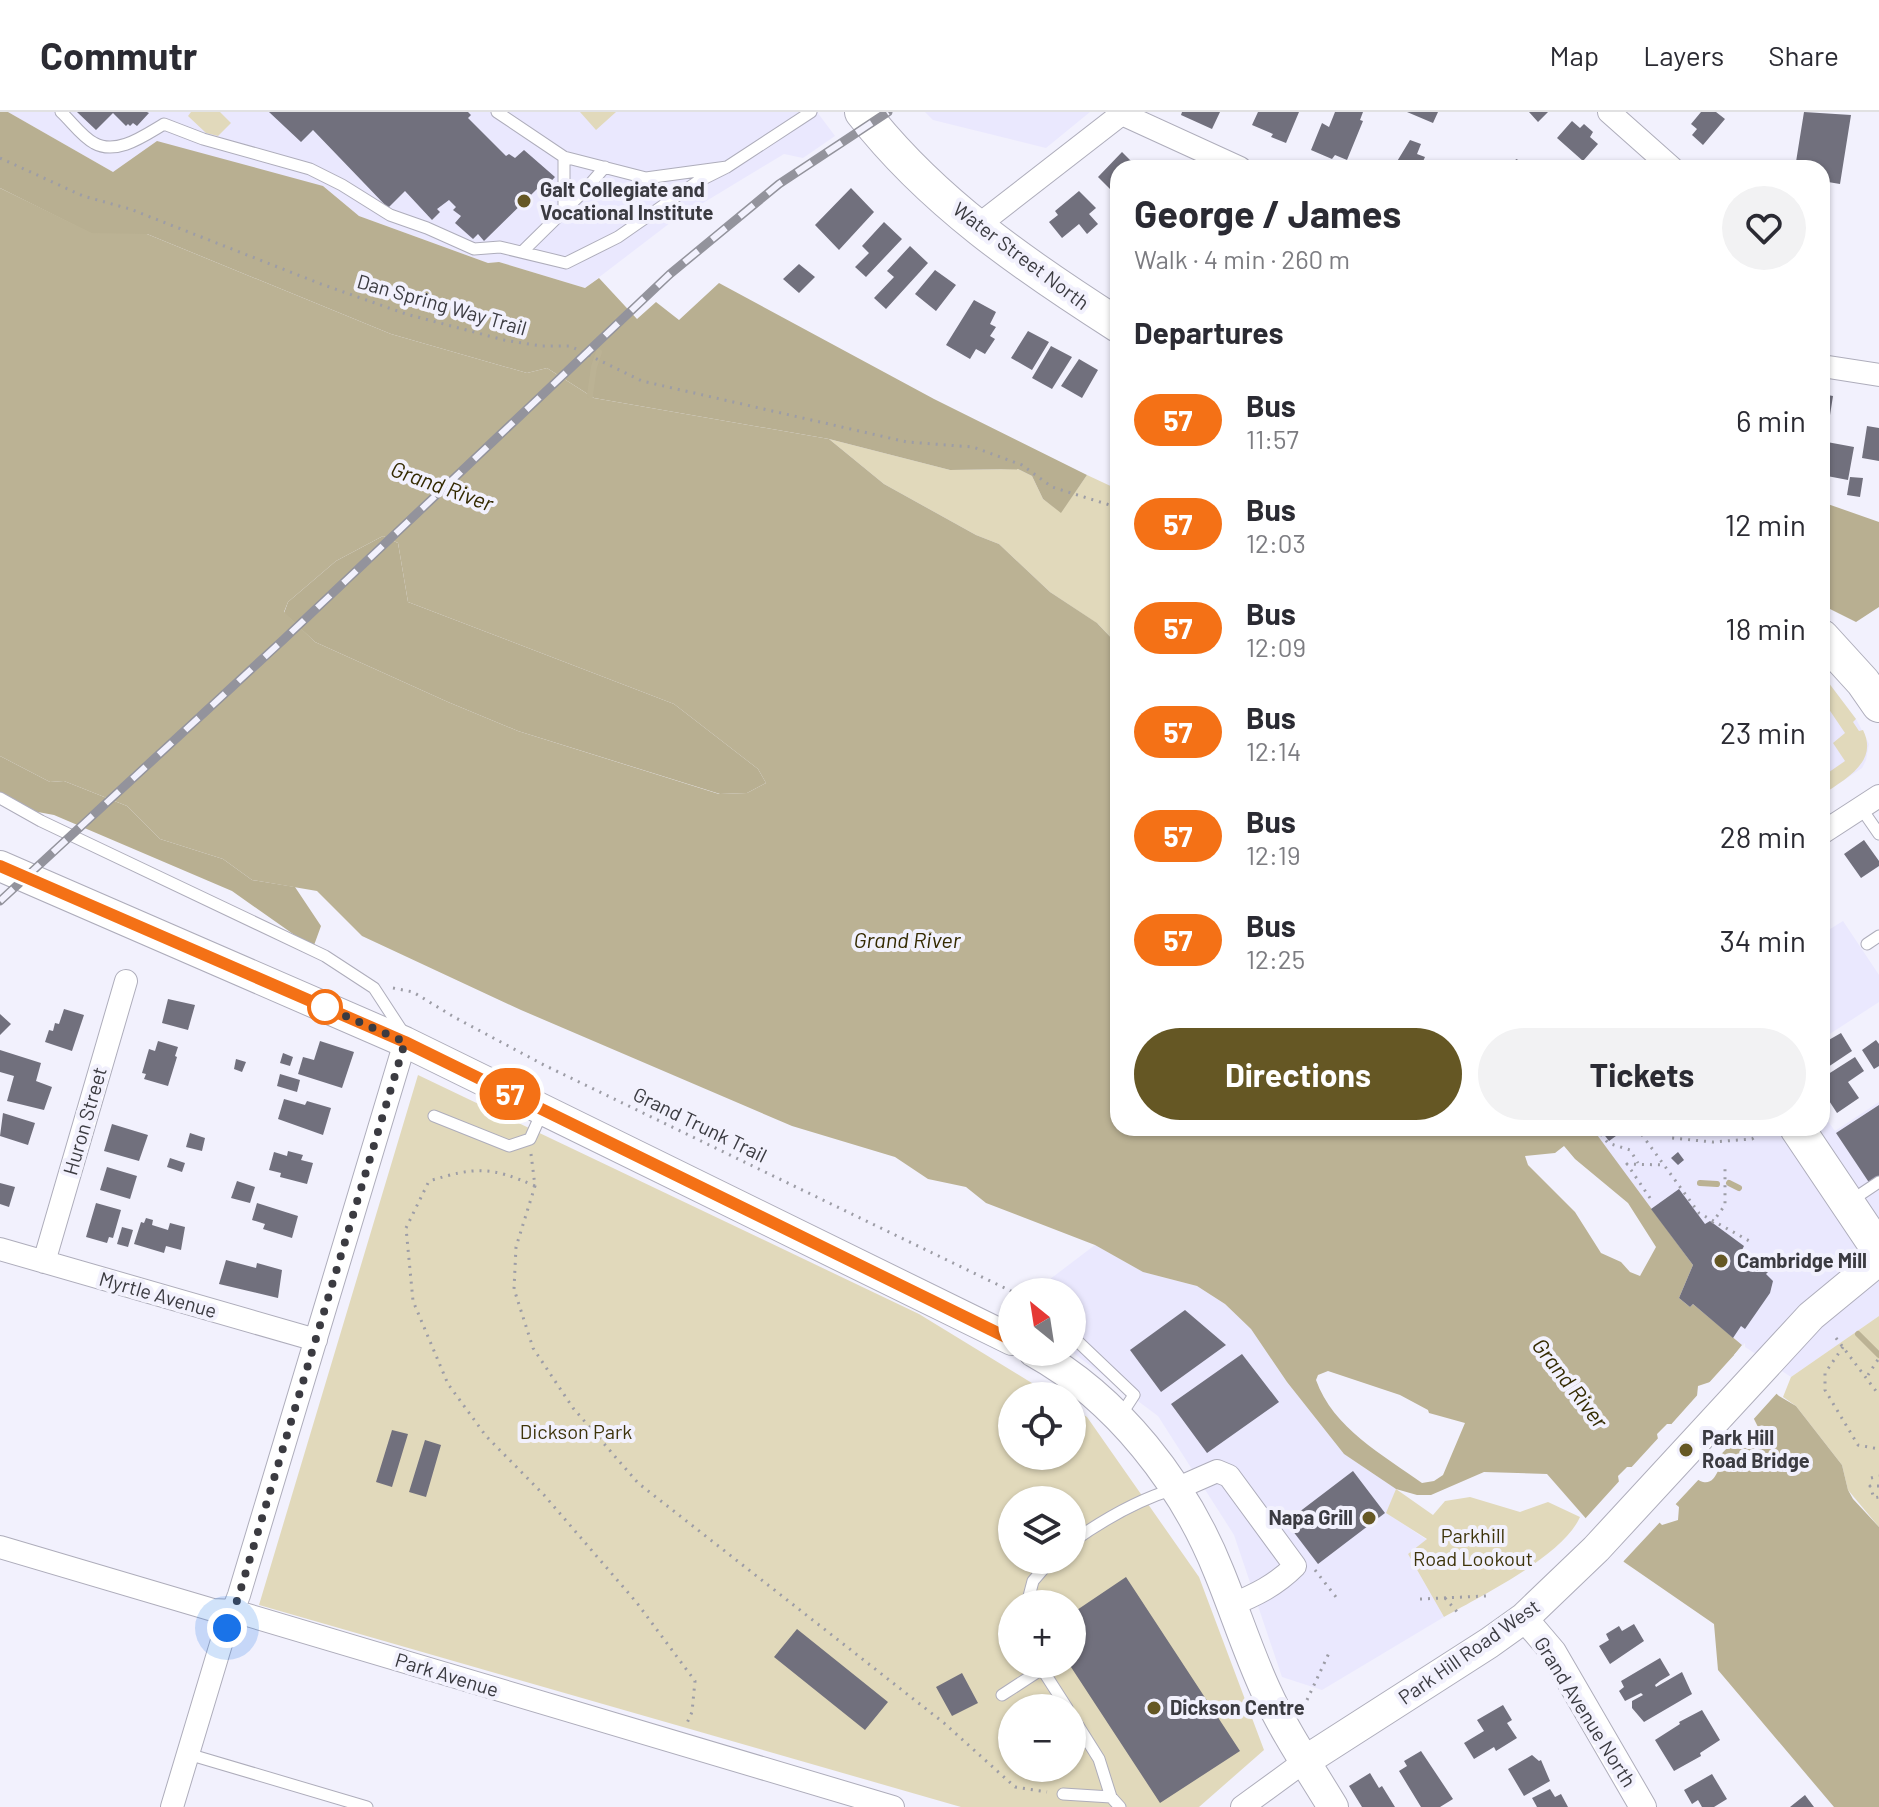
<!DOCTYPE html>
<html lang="en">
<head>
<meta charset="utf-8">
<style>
  :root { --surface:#fff; --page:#f2f2f3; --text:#2b2b33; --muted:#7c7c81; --line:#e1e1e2; --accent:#655724 }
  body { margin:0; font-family:Barlow,sans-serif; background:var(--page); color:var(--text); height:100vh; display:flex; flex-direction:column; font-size:30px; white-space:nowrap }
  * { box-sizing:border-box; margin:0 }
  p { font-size:26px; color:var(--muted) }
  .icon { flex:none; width:44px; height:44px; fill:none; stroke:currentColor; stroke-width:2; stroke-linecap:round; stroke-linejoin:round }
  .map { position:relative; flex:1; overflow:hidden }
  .side { position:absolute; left:1110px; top:48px; width:720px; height:976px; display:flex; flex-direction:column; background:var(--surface); border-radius:24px; box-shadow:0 2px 6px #0004 }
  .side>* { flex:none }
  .badge { padding:0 16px; border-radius:26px; font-size:28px; line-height:52px }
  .needle { width:52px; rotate:330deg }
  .tools { position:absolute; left:998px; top:1166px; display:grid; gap:16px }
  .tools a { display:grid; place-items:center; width:88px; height:88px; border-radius:50%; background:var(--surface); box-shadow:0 2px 6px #0004; font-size:40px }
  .you { position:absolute; width:40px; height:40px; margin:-20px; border:6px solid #fff; border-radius:50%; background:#1a73e8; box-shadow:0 0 0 12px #1a73e833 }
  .map>.badge { position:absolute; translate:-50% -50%; box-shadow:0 0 0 4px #fff }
  h2 { padding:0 24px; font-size:30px; line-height:72px }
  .round { display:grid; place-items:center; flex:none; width:84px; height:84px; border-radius:42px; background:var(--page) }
  .overview { display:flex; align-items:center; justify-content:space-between; height:136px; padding:0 24px }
  h1 { font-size:38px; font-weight:700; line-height:60px }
  .primary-button { display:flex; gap:16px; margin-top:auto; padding:16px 24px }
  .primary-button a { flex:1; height:92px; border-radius:48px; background:var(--accent); color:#fff; font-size:32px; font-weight:700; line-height:92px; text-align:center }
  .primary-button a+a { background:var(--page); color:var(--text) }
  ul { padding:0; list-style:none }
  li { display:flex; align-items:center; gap:24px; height:104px; padding:0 24px }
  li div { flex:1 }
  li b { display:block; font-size:30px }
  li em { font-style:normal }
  li .badge { min-width:88px; font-weight:700; text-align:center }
  header { display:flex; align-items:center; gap:48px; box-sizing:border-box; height:112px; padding:0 40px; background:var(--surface); border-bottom:2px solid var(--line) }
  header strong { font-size:38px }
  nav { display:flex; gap:44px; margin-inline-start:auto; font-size:28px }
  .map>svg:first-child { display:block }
</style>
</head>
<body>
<header>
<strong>Commutr</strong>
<nav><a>Map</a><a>Layers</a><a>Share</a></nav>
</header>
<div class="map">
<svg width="1879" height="1695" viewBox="0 0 1879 1695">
  <rect width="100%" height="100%" fill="#f2f1fd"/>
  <path fill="#eae8fe" d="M8,0H817L835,24L803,46L784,42L670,111L585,176L499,150L488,151L359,104L323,74L113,60Z
    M925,0H1090L1046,36L933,8Z
    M1822,562L1856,607L1869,632L1866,648L1862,656L1822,683Z
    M1843,809L1879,863V890L1822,927V822Z
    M1879,990V1204L1791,1265L1742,1233L1693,1192L1690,1195L1679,1186L1693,1153L1590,1016H1822V1001L1835,1019Z
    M1095,1133L1143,1160L1197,1174L1225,1192L1251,1217L1287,1270L1344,1342L1396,1377L1387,1401L1427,1428L1408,1442L1444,1505L1322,1578L1282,1565L1234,1423L1158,1304L1072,1240V1180H1033Z"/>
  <path fill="#e1d9bb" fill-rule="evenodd" d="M191,0H220L231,11L218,24L206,21L188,4Z
    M580,0H616L596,18Z
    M829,327L950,358L1018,357L1032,364L1043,387L1061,400L1087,363L1117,377L1118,533L1098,512L1050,480L999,432L976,423L884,372Z
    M1822,562L1856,607L1853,610L1859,619L1863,618C1879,650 1845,667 1822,683V665L1845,649L1833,631L1845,621L1822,587Z
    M418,963L919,1202L1053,1284H1012V1344H1072V1296L1087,1305L1199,1465L1264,1638L1199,1695H961L259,1493ZM1012,1388H1072V1448H1012ZM1012,1492H1072V1552H1012ZM1012,1596H1072V1656H1012Z
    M1879,1204V1415L1848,1378L1842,1353L1796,1294L1783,1285L1791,1265Z
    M1396,1377L1433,1403L1445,1389L1470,1385L1520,1400L1548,1390L1580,1405C1563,1444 1482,1483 1444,1505L1408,1442L1427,1427L1386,1401Z"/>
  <path fill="#b8af91" d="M0,0H8L113,60L157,29L323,74L359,104L488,151L499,150L585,176L599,166L637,207L656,190L679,208L719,171L934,287L1087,363L1061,401L1043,387L1032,364L1018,357L950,358L829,327L594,286L547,256L527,261L391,222L147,122H92L0,76Z
    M1822,390L1879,410V495L1856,510L1822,493Z
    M383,424L398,431L408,490L674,592L758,657L766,671L747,681L720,682L518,619L448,590L315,530L284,501L288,490L336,449Z
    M0,644L50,670L64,669L127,694L160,727L223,747L252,768L295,775L321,814L313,836L232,779L54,703L0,693Z"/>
  <path fill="#bbb294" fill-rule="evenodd" d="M0,76L92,121L147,122L391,222L527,261L547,256L594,286L829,327L884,372L976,423L999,432L1050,480L1097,511L1118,533V1016H1592L1693,1153L1679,1186L1690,1195L1693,1192L1742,1233L1734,1243L1779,1284L1796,1294L1842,1353L1848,1378L1853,1387L1879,1415V1695H1834L1718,1558L1714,1512L1624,1450L1547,1362L1484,1360L1431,1383H1417L1396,1377L1344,1342L1287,1270L1251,1217L1225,1192L1197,1174L1143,1160L1095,1133L986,1091L966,1075L928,1067L895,1045L792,1014L521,898L362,824L317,779L252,768L223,747L160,727L127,694L64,669L50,670L0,644ZM383,424L398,431L408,490L674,592L758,657L766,671L747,681L719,682L518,619L448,590L315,530L284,500L288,490L336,449ZM1564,1034L1575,1047L1628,1091L1656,1135L1640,1164L1630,1160L1621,1150L1601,1141L1575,1100L1528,1053L1525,1044L1555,1041ZM1328,1259L1400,1283L1428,1298L1429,1301L1465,1311L1443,1363L1434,1369L1422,1371C1383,1343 1333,1316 1316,1268L1318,1263ZM1710,1270L1754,1307L1758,1315L1753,1324L1740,1325L1697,1284L1698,1274ZM1667,1312H1671L1715,1349L1718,1359C1715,1365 1711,1372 1703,1370C1693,1368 1666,1336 1658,1327L1657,1322ZM1627,1355H1632L1679,1395L1678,1408L1662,1413L1619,1370L1618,1364Z"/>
  <path fill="#f2f1fd" d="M1745,1231V1235L1739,1241L1779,1279L1751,1310L1706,1274Z
    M1701,1279V1282L1741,1321L1712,1352L1670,1316L1667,1317Z
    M1661,1323L1701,1365L1673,1395L1628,1359Z
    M1622,1366L1662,1408L1621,1452L1583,1409Z"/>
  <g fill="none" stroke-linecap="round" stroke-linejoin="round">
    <path stroke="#bbb294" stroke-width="6" d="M590,283L594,255L599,240
      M1700,1071L1717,1072
      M1729,1071L1739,1076
      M1858,1222L1879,1243"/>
  </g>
  <path fill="#71707d" d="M77,0H147L149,1L137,14L133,11L130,14L128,12L126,14L113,1L96,18Z
    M269,0H468L471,3L468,6L506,44L509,42L515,46L524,38L555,65L541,80L538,76L484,129L478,122L473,127L455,111L461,104L453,98L456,95L449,88L437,97L440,100L432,108L405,79L388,96L313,18L301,30Z
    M1182,0H1220L1212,17L1181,3Z
    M1258,0H1299L1286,31L1271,25L1273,22L1252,13Z
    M1335,0H1363L1360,8L1363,9L1347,48L1335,43L1332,47L1311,38L1322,11L1329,15Z
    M1407,0H1438L1433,11Z
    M1529,0H1548L1538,10Z
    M1701,0H1716L1725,7L1703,33L1692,23L1697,17L1691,12Z
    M1804,0L1851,3L1840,72L1822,69V56H1795Z
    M1572,9L1580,16L1584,12L1593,20L1590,25L1598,32L1583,49L1557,26Z
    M1410,28L1421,32L1417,42L1425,45L1420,56H1393Z
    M1122,40L1138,56H1118L1116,83L1098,65Z
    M1516,47L1537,56H1512Z
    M851,76L874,100L839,138L815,113Z
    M1079,79L1096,96L1089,102L1098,112L1087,122L1079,112L1062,126L1049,110L1058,103L1055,99Z
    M884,110L902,127L866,165L855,155L869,141L862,134Z
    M1822,116L1830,117L1824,155H1822Z
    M910,134L928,151L886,197L874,186L894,165L887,159Z
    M799,152L815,165L799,181L783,167Z
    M935,158L956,173L936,199L915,182Z
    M974,188L996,200L990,212L996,215L990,224L995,227L985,242L976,237L970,247L946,233Z
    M1028,219L1049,230L1032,258L1011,246Z
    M1051,234L1072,245L1052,277L1032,266Z
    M1079,247L1098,258L1082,286L1061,274Z
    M1822,282L1833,284L1828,316L1822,315Z
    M1867,314L1879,316V349L1862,346Z
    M1827,330L1854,335L1848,368L1827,364L1828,359L1822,358Z
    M1850,365L1863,366L1860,385L1847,383Z
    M1864,728L1879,749V754L1861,766L1844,742Z
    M168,887L195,893L188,918L162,911Z
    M64,897L84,903L72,939L45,930L49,918L53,919L55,911L59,912Z
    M0,902L11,912L0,923Z
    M1841,921L1852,939L1822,959V928L1825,926L1827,929Z
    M1876,928L1879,932V954L1874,957L1862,938Z
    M158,929L178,935L175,944L177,945L168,974L144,967L146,962L142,961L149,937L155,939Z
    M320,929L354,940L342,976L298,962L303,945L314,948Z
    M0,938L41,951L36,969L52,975L44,998L7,989L14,964L0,960Z
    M283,941L293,945L290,954L280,951Z
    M1855,945L1864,959L1848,970L1859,986L1837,1001L1822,978V966Z
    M236,947L246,950L242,960L234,957Z
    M280,962L300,968L297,980L277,974Z
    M284,987L305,993L307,989L331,996L323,1023L278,1007Z
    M1879,993V1066L1870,1072L1836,1021Z
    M3,1001L35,1011L28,1033L0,1024Z
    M112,1012L148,1023L139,1049L104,1039Z
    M1599,1016H1627L1609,1029Z
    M190,1021L205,1026L202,1039L186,1035Z
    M288,1039L303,1043L301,1048L313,1051L307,1072L280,1065L281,1061L269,1058L274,1040L287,1044Z
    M1678,1040L1684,1048L1678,1053L1671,1046Z
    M170,1046L185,1051L182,1060L167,1055Z
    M107,1055L137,1064L130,1087L100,1078Z
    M237,1069L255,1075L250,1091L231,1086Z
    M0,1071L15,1075L9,1095L0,1092Z
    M1679,1077L1705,1112L1710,1109L1744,1134L1742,1138L1746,1144L1768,1160L1766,1162L1773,1169L1770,1181L1745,1217L1741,1214L1733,1226L1693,1192L1690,1195L1679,1186L1693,1153L1651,1097Z
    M96,1091L121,1098L113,1126L109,1125L107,1131L86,1125Z
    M257,1091L298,1104L292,1126L263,1117L265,1112L252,1108Z
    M146,1106L153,1108L152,1113L168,1118L170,1111L185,1115L181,1138L166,1134L164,1141L134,1132L141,1110L144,1111Z
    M122,1115L133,1118L128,1135L117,1132Z
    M226,1148L256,1156L257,1151L282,1158L278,1186L219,1172Z
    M1185,1198L1226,1233L1161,1280L1130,1238Z
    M1242,1242L1279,1290L1207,1341L1171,1292Z
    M392,1318L408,1322L392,1375L376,1370Z
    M425,1328L441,1333L426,1385L409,1380Z
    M1353,1359L1385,1401L1318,1452L1286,1410Z
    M1126,1465L1240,1639L1160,1691L1069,1552H1072V1497L1074,1500Z
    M1634,1512L1644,1529L1610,1552L1599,1534L1609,1528L1606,1522L1619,1514L1622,1519Z
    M797,1517L888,1590L865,1618L774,1545Z
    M1660,1546L1670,1563L1660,1569L1655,1573L1656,1575L1682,1560L1692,1582L1644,1610L1632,1596V1589L1643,1583L1641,1581L1625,1589L1619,1579L1624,1575L1621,1569Z
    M962,1561L978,1591L952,1604L936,1575Z
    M1503,1593L1512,1608L1507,1611L1517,1626L1496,1639L1494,1635L1474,1647L1464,1631L1484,1619L1477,1608Z
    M1702,1598L1720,1628L1700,1641L1701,1644L1674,1659L1655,1628L1680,1612L1679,1610Z
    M1421,1639L1453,1687L1440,1695H1421L1399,1659L1407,1654L1404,1649Z
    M1532,1643L1539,1649L1541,1648L1550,1669L1524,1684L1508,1657Z
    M1370,1661L1379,1676L1382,1674L1395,1695H1362L1349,1674Z
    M1712,1662L1727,1687L1714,1695H1702L1698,1688L1692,1692L1684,1678Z
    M1550,1677L1555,1685L1561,1682L1568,1695H1537L1532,1686Z
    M1805,1683L1814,1695H1790Z"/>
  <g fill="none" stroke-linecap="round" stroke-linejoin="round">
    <g stroke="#aeadbb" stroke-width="13">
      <path id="service" d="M61,0C71,9 82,25 94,31C117,44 145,23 164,12L203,27L310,57L342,73L390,103L427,116L474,137L500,135L566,151L618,125L697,70L727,55
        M497,0L564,45L646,66L727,55L811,0
        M564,97V45
        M522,140L584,79L605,55
        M0,686L41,709L325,844L374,876L404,922
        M1861,696L1879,722
        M1867,832L1879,824
        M434,1004L509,1034L530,1027L543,998
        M1849,1090L1879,1070
        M1072,1224L1134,1283L1121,1303
        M1072,1430C1103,1408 1137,1388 1174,1377
        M1027,1492L1033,1469L1051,1448
        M1002,1583L1042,1557L1067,1596
        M1072,1604L1099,1647L1111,1685L1120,1695
        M188,1642L367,1695
        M1063,1682L1111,1685"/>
    </g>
    <g stroke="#aeadbb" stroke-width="24">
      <path id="minor" d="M1609,0L1672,56
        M1122,2L1240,56
        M976,115L1124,0
        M1822,254L1879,263
        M1822,721L1879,684
        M0,1137L316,1228
        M44,1150L126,869
        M1176,1377L1217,1359L1229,1364L1295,1454C1276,1473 1256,1483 1231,1493
        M0,1435L213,1498L234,1499L893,1695
        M172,1695L224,1522L239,1483L405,930
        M1242,1695L1305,1649"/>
    </g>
    <g stroke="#aeadbb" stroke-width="28">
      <path id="tertiary" d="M1524,1506L1553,1540L1643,1695"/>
    </g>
    <g stroke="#aeadbb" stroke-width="32">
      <path id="secondary" d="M0,754L405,930L1012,1228
        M1034,1240C1117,1286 1184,1372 1219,1460C1235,1499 1248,1540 1266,1579C1284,1619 1310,1657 1333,1695
        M1305,1649L1489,1531L1524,1506L1596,1437L1811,1204L1879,1148"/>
    </g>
    <g stroke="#aeadbb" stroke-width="36">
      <path id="primary" d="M862,0C931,89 1024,153 1118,213
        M1822,525L1863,570L1879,593
        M1797,1016L1879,1138"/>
    </g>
    <path stroke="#9d9da6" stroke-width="3" stroke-dasharray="2 6" stroke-linecap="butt" d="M0,46L83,84L130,97L321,172L406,202L504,228L541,234H570L642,269L907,330L973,335L1022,353L1052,375L1113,394L1118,399
      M1113,394C1124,356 1101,326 1118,289
      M393,876L413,880L454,905L544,953L1013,1180
      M1596,1016L1608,1031L1630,1038L1638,1051
      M1637,1016L1699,1101L1753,1131
      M1660,1016L1671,1026L1713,1030L1752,1027L1764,1019
      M531,1042L535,1074L516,1135L514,1177L533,1236L573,1296L638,1371L944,1611L1015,1675L1047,1680
      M535,1074C490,1054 475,1055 429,1069L406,1116L413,1189L448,1272L486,1324L544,1383L637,1491L695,1569L692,1600L687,1611
      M1650,1086L1627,1052L1665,1053
      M1712,1111L1725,1093V1055
      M1836,1226L1879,1283
      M1843,1235L1825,1261V1278L1858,1333L1879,1337
      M1868,1263L1879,1246
      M1871,1366L1879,1364
      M1879,1374H1870L1874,1386L1879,1385
      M1315,1458L1336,1485
      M1445,1486L1458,1501
      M1420,1487L1486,1484
      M1307,1588L1329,1541"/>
    <use href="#service" stroke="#fff" stroke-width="11"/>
    <use href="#minor" stroke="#fff" stroke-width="22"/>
    <use href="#tertiary" stroke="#fff" stroke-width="26"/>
    <use href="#secondary" stroke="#fff" stroke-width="30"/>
    <use href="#primary" stroke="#fff" stroke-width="34"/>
    <g stroke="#93939c" stroke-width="9">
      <path id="rail" d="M0,789L283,528L670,162L779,72L888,0"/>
    </g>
    <use href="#rail" stroke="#f2f1fd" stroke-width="6" stroke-dasharray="18" stroke-linecap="butt"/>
  </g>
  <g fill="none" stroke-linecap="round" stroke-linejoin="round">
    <g stroke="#fff" stroke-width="18">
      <path id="line" d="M0,754L405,930L1012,1228"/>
    </g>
    <use href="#line" stroke="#f47116" stroke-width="12"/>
    <path stroke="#3b3b41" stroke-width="8" stroke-dasharray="0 14.4" d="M227,1516L239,1483L405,930L318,892L325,895"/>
  </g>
  <g fill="#655724" stroke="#f2f1fd" stroke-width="3">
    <circle cx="524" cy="89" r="8"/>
    <circle cx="1721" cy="1149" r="8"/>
    <circle cx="1686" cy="1338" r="8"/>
    <circle cx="1369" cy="1406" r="8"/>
    <circle cx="1154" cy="1596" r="8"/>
  </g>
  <circle fill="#fff" stroke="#f47116" stroke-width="4" cx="325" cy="895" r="16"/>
  <g text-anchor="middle" stroke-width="8" stroke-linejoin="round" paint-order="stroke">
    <g font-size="20" font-weight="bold" fill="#3b3b41" stroke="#f2f1fd" text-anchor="start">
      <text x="540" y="85">Galt Collegiate and<tspan x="540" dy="23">Vocational Institute</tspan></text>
      <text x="1737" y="1156">Cambridge Mill</text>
      <text x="1702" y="1333">Park Hill<tspan x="1702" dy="23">Road Bridge</tspan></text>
      <text x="1353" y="1413" text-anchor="end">Napa Grill</text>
      <text x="1170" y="1603">Dickson Centre</text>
    </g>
    <g font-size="20" fill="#3b3b41" stroke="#f2f1fd">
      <text transform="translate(1021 144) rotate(37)" y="7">Water Street North</text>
      <text transform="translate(442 193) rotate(16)" y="7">Dan Spring Way Trail</text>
      <text transform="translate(85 1009) rotate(-74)" y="7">Huron Street</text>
      <text transform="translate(700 1013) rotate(26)" y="7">Grand Trunk Trail</text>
      <text transform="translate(158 1183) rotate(16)" y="7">Myrtle Avenue</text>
      <text transform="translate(1469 1540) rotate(-35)" y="7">Park Hill Road West</text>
      <text transform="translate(447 1563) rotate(17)" y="7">Park Avenue</text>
      <text transform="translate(1585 1600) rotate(58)" y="7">Grand Avenue North</text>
    </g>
    <g font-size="20" fill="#3e340b" stroke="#f2f1fd">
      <text x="576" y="1327">Dickson Park</text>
      <text x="1473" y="1431">Parkhill<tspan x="1473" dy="23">Road Lookout</tspan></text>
    </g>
    <g font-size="22" font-style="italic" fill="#342a01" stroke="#f2f1fd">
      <text transform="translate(442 374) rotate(20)" y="8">Grand River</text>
      <text x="907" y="836">Grand River</text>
      <text transform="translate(1570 1271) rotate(52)" y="8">Grand River</text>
    </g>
  </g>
</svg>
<div class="tools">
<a><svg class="needle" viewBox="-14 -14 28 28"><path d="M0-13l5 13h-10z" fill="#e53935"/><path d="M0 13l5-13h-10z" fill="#7c7c81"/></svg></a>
<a><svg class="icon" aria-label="locate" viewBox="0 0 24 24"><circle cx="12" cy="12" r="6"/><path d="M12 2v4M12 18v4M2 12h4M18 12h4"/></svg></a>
<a><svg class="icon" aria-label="layers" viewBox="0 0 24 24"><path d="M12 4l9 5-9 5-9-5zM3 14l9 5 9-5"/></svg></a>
<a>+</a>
<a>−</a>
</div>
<div class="you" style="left:227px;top:1516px"></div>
<b class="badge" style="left:510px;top:982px;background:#f47116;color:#fff">57</b>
<section class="side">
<div class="overview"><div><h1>George / James</h1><p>Walk · 4 min · 260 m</p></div><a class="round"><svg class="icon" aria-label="heart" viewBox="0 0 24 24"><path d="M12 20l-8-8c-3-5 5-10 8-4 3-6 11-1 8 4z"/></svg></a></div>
<h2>Departures</h2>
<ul>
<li><span class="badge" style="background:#f47116;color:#fff">57</span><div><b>Bus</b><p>11:57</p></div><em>6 min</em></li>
<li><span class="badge" style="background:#f47116;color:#fff">57</span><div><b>Bus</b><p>12:03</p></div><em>12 min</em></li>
<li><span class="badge" style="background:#f47116;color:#fff">57</span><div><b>Bus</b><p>12:09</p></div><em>18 min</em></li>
<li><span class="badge" style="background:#f47116;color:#fff">57</span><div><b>Bus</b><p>12:14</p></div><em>23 min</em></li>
<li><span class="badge" style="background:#f47116;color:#fff">57</span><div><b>Bus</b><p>12:19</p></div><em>28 min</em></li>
<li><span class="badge" style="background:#f47116;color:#fff">57</span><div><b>Bus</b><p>12:25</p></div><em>34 min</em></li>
</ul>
<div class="primary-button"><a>Directions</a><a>Tickets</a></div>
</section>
</div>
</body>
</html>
